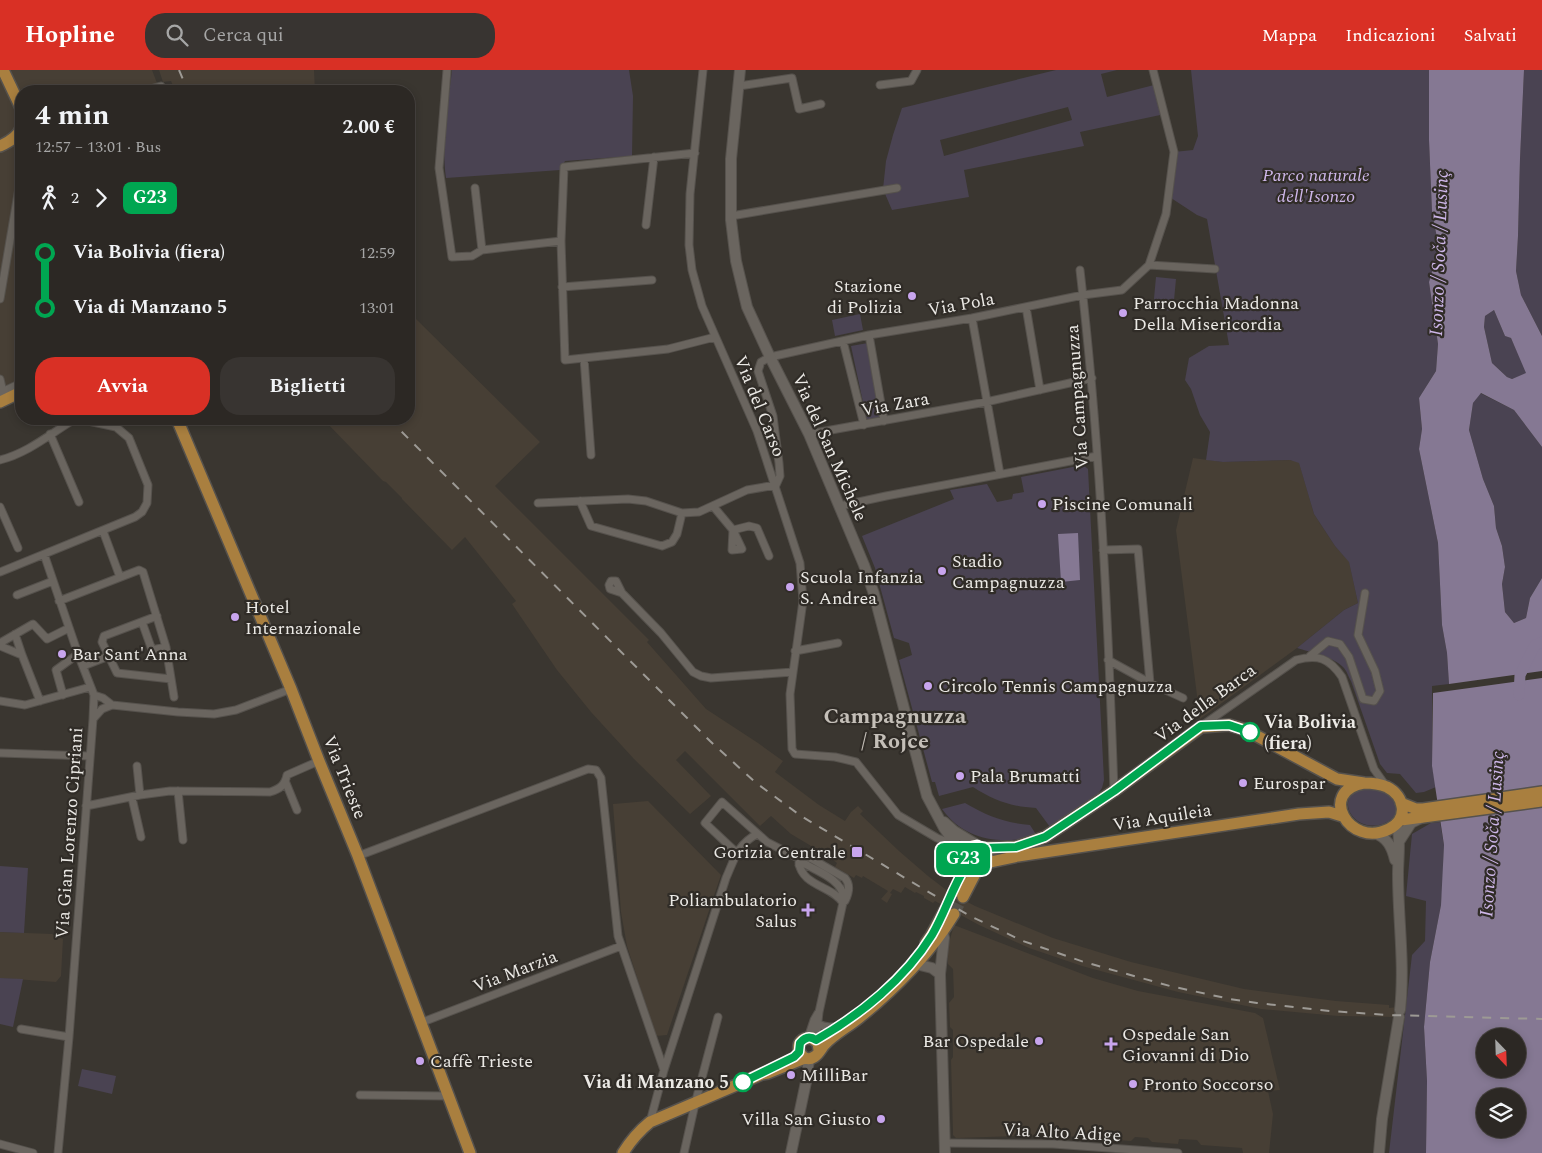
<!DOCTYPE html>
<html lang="it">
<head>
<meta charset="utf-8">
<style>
  :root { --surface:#2c2824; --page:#383431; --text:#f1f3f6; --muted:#a6a6a6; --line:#484441; --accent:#d93025 }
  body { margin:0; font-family:Spectral,serif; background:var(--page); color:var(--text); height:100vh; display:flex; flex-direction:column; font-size:19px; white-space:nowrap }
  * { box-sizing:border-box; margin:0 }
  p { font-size:16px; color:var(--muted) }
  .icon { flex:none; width:28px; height:28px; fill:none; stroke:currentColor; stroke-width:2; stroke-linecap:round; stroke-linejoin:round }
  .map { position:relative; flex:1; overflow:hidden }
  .sheet { position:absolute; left:15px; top:15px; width:400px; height:340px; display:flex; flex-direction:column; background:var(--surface); border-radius:20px; box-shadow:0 2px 8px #0003,0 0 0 1px var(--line) }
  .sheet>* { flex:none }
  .badge { padding:0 10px; border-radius:8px; font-size:18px; line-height:32px }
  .needle { width:32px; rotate:157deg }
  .controls { position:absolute; left:1476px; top:958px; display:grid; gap:10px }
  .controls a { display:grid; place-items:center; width:50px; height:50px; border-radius:50%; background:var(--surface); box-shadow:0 2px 8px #0003,0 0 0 1px var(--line); font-size:25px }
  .map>.badge { position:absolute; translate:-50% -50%; box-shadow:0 0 0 2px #fff }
  .legs { display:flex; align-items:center; gap:8px; height:55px; padding:0 20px; font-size:16px }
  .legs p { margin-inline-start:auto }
  .headline { display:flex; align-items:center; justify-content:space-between; height:85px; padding:0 20px }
  h1 { font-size:28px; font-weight:700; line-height:38px }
  .primary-button { display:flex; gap:10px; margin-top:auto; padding:10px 20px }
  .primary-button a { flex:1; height:58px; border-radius:20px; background:var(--accent); color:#fff; font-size:20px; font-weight:700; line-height:58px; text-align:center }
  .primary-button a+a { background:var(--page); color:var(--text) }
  ul { padding:0 20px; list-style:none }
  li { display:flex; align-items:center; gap:18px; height:55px; font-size:19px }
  li i { display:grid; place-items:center; width:8px; height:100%; margin:0 6px; background:currentColor }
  li i::after { content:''; width:12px; height:12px; margin:-6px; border:4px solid; border-radius:50%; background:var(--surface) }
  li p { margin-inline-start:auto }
  li:first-child i { background:linear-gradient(#0000 50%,currentColor 0) }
  li:last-child i { background:linear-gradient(currentColor 50%,#0000 0) }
  header { display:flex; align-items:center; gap:30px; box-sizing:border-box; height:70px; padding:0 25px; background:var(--accent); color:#fff }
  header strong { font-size:24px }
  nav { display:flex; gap:28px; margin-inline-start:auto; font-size:18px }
  .search { width:350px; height:45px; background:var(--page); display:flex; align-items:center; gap:12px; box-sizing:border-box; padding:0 18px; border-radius:20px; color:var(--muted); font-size:19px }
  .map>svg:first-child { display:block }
</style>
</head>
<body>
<header>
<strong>Hopline</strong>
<div class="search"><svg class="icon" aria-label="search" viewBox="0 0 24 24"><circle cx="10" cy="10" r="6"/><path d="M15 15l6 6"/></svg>Cerca qui</div>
<nav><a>Mappa</a><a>Indicazioni</a><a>Salvati</a></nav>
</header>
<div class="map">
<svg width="1542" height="1083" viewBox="0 0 1542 1083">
  <rect width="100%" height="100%" fill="#3a3630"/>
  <path fill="#473f35" d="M0,0H152L160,21H21V313L0,323Z
    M159,0H314L315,21H175L171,11L163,12Z
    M409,242L540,372L495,416L649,570L647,572L706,639L758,673L783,691L775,702L819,735L845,751L851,742L858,736L863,741L860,744L899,781L928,806L949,822L975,836L1053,868L1131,892L1244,919L1336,931L1389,935V938L1397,937L1396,947L1338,946L1261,939L1178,922L1082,896L1029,878L979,855L935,831L933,833L924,828V826L916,822L915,823L905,817L901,823L893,819L890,823L892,824L887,833L881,829L888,821L863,806L862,808L856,805L854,808L835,797L837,793L833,790V789L791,764L771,746L760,756L685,681L676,690L711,726L690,744L634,689L591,642L557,600L512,534L516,531L465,467L452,480L402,429V428L386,412L383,411L323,349H409Z
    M1193,388L1223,392L1290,390L1299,392L1314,444L1335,476L1349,491L1358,533L1344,540L1297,578L1200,649L1176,460Z
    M648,731L721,805L667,965L656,966L627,876L621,842L613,734Z
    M954,855L1093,908L1138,921L1255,943L1263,948L1280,1020L1268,1021L1273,1044L1269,1083H1243L1242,1078L1201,1075L1197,1070L1179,1069L1178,1074L1152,1072L1148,1068L1135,1067L1131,1071L1052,1065L956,1068L953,1065V1063L951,990L953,987V960L950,957L949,933L954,927L953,899L948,894V876Z
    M0,862L52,864L63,869L61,906L56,912L0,908Z"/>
  <path fill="#4a4352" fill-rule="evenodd" d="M452,0H629L633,26L632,86L565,91L560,100L446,108C441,73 448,35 452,0Z
    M1056,0H1117L1101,4L1107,27L1158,14L1165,44L1080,62L1084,76L964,100L969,127L892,140L883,119L886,91L893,65L902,38ZM1068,37L1072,50L944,86L940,70Z
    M1191,0H1429V71L1432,142L1439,178L1429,212L1438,274L1436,301L1419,328L1422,359L1419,379L1438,473L1442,555L1447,583L1449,614L1432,616V696L1436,717L1424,722L1416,723L1400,704L1387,703L1380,694L1351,611C1348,606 1347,601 1343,597C1334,587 1310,582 1297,578L1344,540L1358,533L1349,492L1335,476L1314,444L1299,393L1290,390L1223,392L1206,390L1210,362L1200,345L1191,319L1185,310L1189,288L1209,276L1229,275L1207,149L1197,145L1168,126L1174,82L1193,80L1198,66Z
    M1524,0H1542V266L1521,225L1516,201L1518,166L1520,89Z
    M1156,207L1176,209L1173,241L1153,239Z
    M1494,240L1505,266L1511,268L1527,303L1512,309L1507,307L1492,293L1484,257L1485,246Z
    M860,244L863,260L835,266L832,250Z
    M868,273L880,349L867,351L851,276Z
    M1480,323L1514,340L1542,377V508L1530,528L1526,548L1514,553L1505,542L1502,514L1505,497L1502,476L1496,458L1494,436L1483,409L1469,360L1473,333Z
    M1083,395L1088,399L1104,710L1102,718L1098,724L1050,757L1036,738C1012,737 993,730 973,717L939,726L935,712H932L899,590L912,585L909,573L894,568L875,498L862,466L954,429L950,420L987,414L997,432L1012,429L1013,424L1024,422L1021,407Z
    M1371,719C1384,721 1395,726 1397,741C1393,749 1388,753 1379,755C1348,761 1332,719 1371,719Z
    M965,733C987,746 1006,753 1030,755L1037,766C1001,775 965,771 942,739Z
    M1440,752L1444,775L1443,813L1441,835L1430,892L1424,957L1427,1011L1426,1083H1389L1412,885L1425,871L1426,831L1406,826L1412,764L1431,753Z
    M0,796L28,798L24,863L0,862Z
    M0,908L23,909L13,957L0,954Z
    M82,999L116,1006L112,1024L78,1016Z"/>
  <path fill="#857893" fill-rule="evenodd" d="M1429,0H1524L1520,89L1518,166L1516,201L1521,225L1542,266V377L1514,340L1481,323L1473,333L1469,360L1483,409L1494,436L1496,458L1502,476L1505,497L1502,514L1505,542L1514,553L1526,548L1530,528L1542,508V601L1449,614L1447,583L1442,555L1438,473L1419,379L1422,359L1419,328L1436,301L1438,274L1429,212L1439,178L1432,142L1429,70ZM1494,240L1505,266L1511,268L1526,303L1512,309L1507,307L1492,293L1484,257L1485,246Z
    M1078,463L1080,510L1061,512L1058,464Z
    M1542,608V1083H1426L1427,1011L1424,957L1430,892L1441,835L1444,775L1432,696L1433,623ZM1485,966H1518V999H1485ZM1485,1026H1518V1059H1485Z"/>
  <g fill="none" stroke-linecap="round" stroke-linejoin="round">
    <path stroke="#857893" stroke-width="11" d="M1519,625L1520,605L1535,575L1542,572"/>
    <path stroke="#55514b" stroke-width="11" stroke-dasharray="11 5.5" stroke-linecap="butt" d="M945,840L954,822
      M954,844L963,827"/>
    <g stroke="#56524d" stroke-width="9">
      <path id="street" d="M447,0L439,98L452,187L472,186L482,180L561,171L565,290L668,279L715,267
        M703,0L690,124L689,175L692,200L702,236L757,361L800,493L803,531L790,624L792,679L795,684L835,687L856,692L898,745L937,768L956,775
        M880,15L911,11L917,0
        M739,16L792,8L799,39L821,34
        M143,21L161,16
        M475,118L482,180
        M731,146L897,118
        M646,155L654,87
        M561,171L564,97L695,83
        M1149,195L1215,199
        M1080,200C1100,373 1108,547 1114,721
        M562,217L652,210
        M0,229L21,106
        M1026,237L1040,320
        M972,248L1000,404
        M869,265L884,351
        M843,271L864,355
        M584,288L591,385
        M0,309L3,322
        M0,323L21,313
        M50,364L79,432
        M809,364L986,332L1092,308
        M0,390C28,383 50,364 75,349
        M580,431L591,456L662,476L672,472L677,464L682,443
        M538,433L628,429L646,431L682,443L699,442L747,420L776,415L780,406L779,393L773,346L758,301L761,292L770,287L869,265L972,248L1083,225L1122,220L1149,195L1166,144L1174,82L1153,0
        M713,436L733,460L749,456L757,458L769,486
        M840,436L886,426L1097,386
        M0,437L18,478
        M733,460L742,479L732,480Z
        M103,461L120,507
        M1103,480L1138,479L1150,613
        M44,484L78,584L94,625
        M0,502L135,447L142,442L147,433L148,415L129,368L116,357L79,349
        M622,523L610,519L609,515L611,511H616L622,523L661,563L693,602L701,606L711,608L793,602
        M17,525L53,511
        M59,531L139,500L143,502L166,577L174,627
        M157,546L104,566L102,572L117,603L171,609
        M142,552L152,580L166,577
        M15,564L22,585L40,631
        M0,573L33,554L47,569L69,558
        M0,576L22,585
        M795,581L838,573
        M1310,586L1328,571L1340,574L1349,587L1363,629L1374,631L1380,621L1375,601L1358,565L1365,523
        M1108,590L1150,613L1183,628
        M83,596L109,586
        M63,625L56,600L78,584
        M0,631L25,635L90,617
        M93,649L94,625L103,628L112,635
        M1203,655L1296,590C1318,584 1329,588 1342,607L1374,699L1386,716
        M0,683L89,686
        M137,696L140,725
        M286,713L297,740
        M178,721L183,770
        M132,728L141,767
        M86,736L140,725L170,721L270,722C280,719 285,715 287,705L319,691
        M737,783L705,753L722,732L767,772L800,789
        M358,786L588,699L596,700L601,708L618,866L664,1000
        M800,789L802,787H806L812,789L845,808C851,815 849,823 845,831
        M799,793C802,816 833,816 843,833
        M799,795L805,794C819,802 842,810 844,828L819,942L816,970
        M420,953L621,876
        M819,954C826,958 832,957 840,956
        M21,959L69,967
        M808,968L814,950L818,943
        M360,1025L448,1026
        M650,1052L664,1000L726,808C735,788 737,775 757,764
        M944,1073L1053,1074L1178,1083
        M0,1074L33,1083
        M58,1083L69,967L93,649L102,639L112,635L178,642L214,644L236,640L291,619
        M684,1083L695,1034L718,947"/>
    </g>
    <g stroke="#56524d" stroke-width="12">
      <path id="secondary" d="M740,0L731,89V150L736,191L747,237L770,287L809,364L864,495L874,524L927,726L944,758L963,784
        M944,752L954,761L977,775
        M1397,754C1401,771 1398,787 1398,804C1398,850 1405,894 1400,940
        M1374,763C1387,767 1392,777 1395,790
        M1400,770L1411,753L1421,748
        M943,863L944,868L940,904L945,1083
        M916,894L932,898L940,904
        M791,1083L806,1012L809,989
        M1379,1083L1382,1049L1399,947"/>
    </g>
    <g stroke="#56524d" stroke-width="14">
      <path id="primary" d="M3,0L21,38
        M0,76C9,72 18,67 21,58
        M0,332L21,322
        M177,349L291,619L319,691L358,786L470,1083
        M1364,713C1372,713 1380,714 1387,717C1405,726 1409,749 1389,759C1349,779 1317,721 1364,713Z
        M1401,733L1416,739H1423L1542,722
        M1401,750L1542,731
        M963 788a12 12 0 1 1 24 0a12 12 0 1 1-24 0Z
        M983,778L1016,777L1045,767L1114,721L1201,657L1229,655L1246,660L1337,709L1364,713
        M986,793L1018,786L1299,744L1329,742L1342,746
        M954,822L966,796
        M963,827L977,800
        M926,873L931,866L945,840
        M819,980L818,973L812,968C790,966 799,996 814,987C818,985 821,979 824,975C834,964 848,957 860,947C894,920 932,881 954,844
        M623,1083C631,1070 639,1061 650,1052L762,1004L768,1003L805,988"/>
    </g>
    <use href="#street" stroke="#6a655f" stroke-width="7"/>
    <use href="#secondary" stroke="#6a655f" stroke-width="10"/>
    <use href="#primary" stroke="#a97f3f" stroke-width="11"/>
    <path stroke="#9d9a95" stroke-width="2" stroke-dasharray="9 9" stroke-linecap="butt" d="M179,0L188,21
      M389,349L710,671L755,712L801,746L942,830L972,847L1023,871L1084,892L1170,916L1230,929L1257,933L1330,941L1387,945L1542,949"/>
  </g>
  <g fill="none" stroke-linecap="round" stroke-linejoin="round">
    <g stroke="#fff" stroke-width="11">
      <path id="line-1" d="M743,1012L794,987L799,982L800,973C805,967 810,966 816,970C860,945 905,909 932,865C945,843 952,818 966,796C961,789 962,783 968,777L977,775L983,778L1016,777L1045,767L1114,721L1201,656L1229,655L1250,662"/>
    </g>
    <use href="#line-1" stroke="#00a651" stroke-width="8"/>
  </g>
  <g fill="#c8a5ee" stroke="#302c27" stroke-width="2">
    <circle cx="912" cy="226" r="5"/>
    <circle cx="1123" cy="243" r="5"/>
    <circle cx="1042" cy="434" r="5"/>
    <circle cx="942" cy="501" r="5"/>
    <circle cx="790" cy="517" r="5"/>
    <circle cx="235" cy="547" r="5"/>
    <circle cx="62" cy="584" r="5"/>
    <circle cx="928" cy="616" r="5"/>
    <circle cx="960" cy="706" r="5"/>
    <circle cx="1243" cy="713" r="5"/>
    <rect x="851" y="776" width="12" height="12" rx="2.5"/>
    <path d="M805.5 832.5h5v5h5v5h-5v5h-5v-5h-5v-5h5z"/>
    <circle cx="1039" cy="971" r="5"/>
    <path d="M1108.5 966.5h5v5h5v5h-5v5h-5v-5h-5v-5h5z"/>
    <circle cx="420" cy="991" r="5"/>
    <circle cx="791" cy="1005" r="5"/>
    <circle cx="1133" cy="1014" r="5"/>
    <circle cx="881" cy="1049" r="5"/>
  </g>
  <g fill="#fff" stroke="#00a651" stroke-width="2.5">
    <circle cx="1250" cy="662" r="9"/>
    <circle cx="743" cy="1012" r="9"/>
  </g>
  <g text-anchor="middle" stroke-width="4.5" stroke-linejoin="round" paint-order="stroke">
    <g font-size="18" font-style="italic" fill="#ceb7e9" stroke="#302c27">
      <text x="1316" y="111">Parco naturale<tspan x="1316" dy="21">dell'Isonzo</tspan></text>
    </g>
    <g font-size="18" fill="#ebe9e5" stroke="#302c27" text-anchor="start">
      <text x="902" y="222" text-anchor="end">Stazione<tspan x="902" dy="21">di Polizia</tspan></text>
      <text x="1133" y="239">Parrocchia Madonna<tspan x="1133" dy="21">Della Misericordia</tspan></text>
      <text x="1052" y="440">Piscine Comunali</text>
      <text x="952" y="497">Stadio<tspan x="952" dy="21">Campagnuzza</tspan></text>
      <text x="800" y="513">Scuola Infanzia<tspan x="800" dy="21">S. Andrea</tspan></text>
      <text x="245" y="543">Hotel<tspan x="245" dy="21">Internazionale</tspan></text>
      <text x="72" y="590">Bar Sant'Anna</text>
      <text x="938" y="622">Circolo Tennis Campagnuzza</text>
      <text x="970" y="712">Pala Brumatti</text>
      <text x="1253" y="719">Eurospar</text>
      <text x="846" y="788" text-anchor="end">Gorizia Centrale</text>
      <text x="797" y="836" text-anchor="end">Poliambulatorio<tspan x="797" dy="21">Salus</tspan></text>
      <text x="1122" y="970">Ospedale San<tspan x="1122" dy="21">Giovanni di Dio</tspan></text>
      <text x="1029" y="977" text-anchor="end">Bar Ospedale</text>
      <text x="430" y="997">Caffè Trieste</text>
      <text x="801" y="1011">MilliBar</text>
      <text x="1143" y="1020">Pronto Soccorso</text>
      <text x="871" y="1055" text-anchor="end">Villa San Giusto</text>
    </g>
    <g font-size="18" fill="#ebe9e5" stroke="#302c27">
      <text transform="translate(961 234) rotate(-10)" y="6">Via Pola</text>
      <text transform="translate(1077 327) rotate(-94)" y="6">Via Campagnuzza</text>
      <text transform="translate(895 334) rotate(-10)" y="6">Via Zara</text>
      <text transform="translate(760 336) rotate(68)" y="6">Via del Carso</text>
      <text transform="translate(830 377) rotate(66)" y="6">Via del San Michele</text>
      <text transform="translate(1205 633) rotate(-36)" y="6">Via della Barca</text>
      <text transform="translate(345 707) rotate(68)" y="6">Via Trieste</text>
      <text transform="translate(1162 747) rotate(-9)" y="6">Via Aquileia</text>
      <text transform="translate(69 763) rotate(-86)" y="6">Via Gian Lorenzo Cipriani</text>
      <text transform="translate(515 901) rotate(-21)" y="6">Via Marzia</text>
      <text transform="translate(1062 1062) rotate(3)" y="6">Via Alto Adige</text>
    </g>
    <g font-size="18" font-weight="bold" fill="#ebe9e5" stroke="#302c27" text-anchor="start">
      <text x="1264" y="658">Via Bolivia<tspan x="1264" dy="21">(fiera)</tspan></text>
      <text x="729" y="1018" text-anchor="end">Via di Manzano 5</text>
    </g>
    <g font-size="19" font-style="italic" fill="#cdb6e8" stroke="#302c27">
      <text transform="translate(1438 183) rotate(-88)" y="7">Isonzo / Soča / Lusinç</text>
      <text transform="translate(1491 764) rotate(-86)" y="7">Isonzo / Soča / Lusinç</text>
    </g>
    <g font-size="22" font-weight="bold" fill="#c4bfb8" stroke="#302c27">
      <text x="895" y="653">Campagnuzza<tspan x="895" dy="25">/ Rojce</tspan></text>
    </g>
  </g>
</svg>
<div class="controls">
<a><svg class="needle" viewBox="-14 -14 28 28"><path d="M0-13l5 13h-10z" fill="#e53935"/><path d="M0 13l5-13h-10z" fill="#a6a6a6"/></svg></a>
<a><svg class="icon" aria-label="layers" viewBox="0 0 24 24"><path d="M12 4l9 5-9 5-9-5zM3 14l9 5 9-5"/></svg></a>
</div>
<b class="badge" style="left:963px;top:789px;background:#00a651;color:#fff">G23</b>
<section class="sheet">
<div class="headline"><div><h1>4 min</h1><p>12:57 – 13:01 · Bus</p></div><b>2.00 €</b></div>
<div class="legs"><svg class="icon" aria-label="walk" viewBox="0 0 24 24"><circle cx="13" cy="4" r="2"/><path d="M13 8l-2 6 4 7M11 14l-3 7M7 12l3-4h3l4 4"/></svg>2<svg class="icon" aria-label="forward" viewBox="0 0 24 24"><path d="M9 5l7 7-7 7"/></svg><b class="badge" style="background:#00a651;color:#fff">G23</b></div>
<ul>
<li><i style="color:#00a651"></i><b>Via Bolivia (fiera)</b><p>12:59</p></li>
<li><i style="color:#00a651"></i><b>Via di Manzano 5</b><p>13:01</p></li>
</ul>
<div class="primary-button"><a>Avvia</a><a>Biglietti</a></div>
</section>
</div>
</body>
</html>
